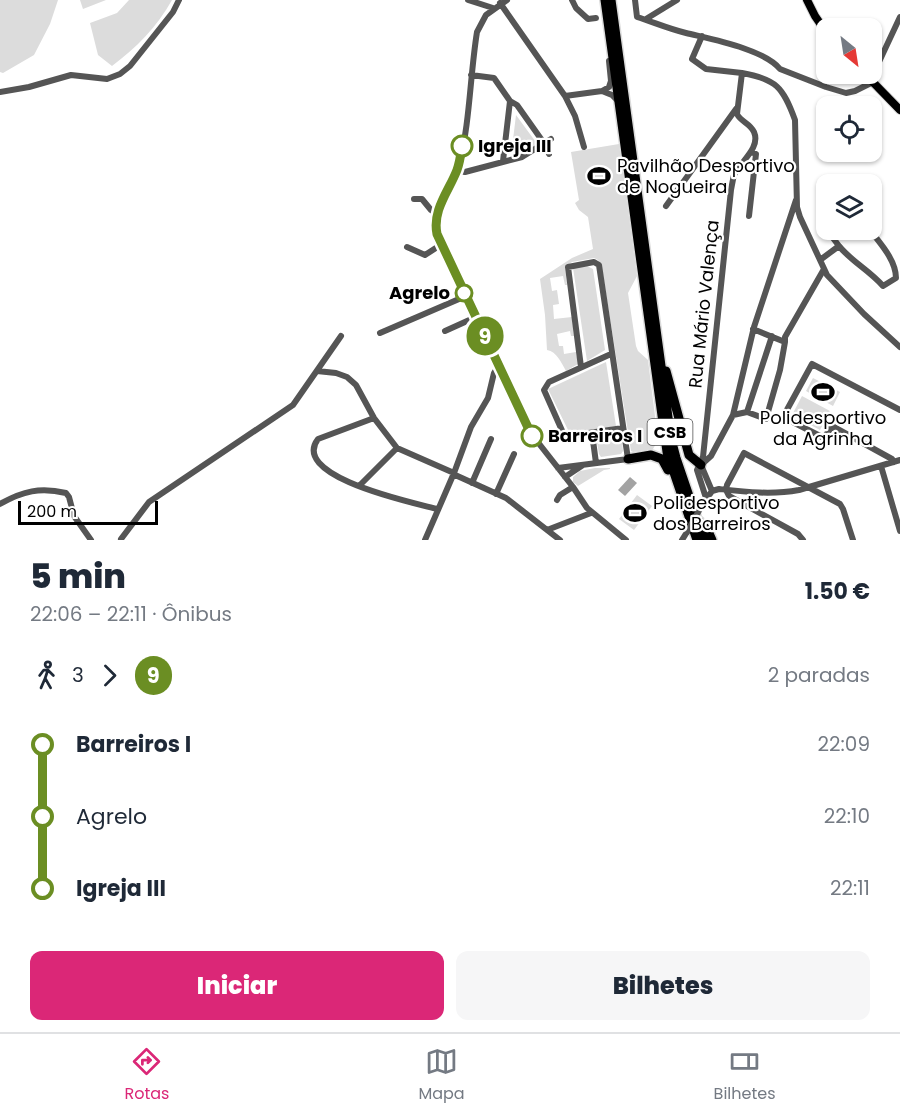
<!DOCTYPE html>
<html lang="pt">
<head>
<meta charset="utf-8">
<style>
  :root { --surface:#fff; --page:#f6f6f7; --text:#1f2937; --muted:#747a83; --line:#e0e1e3; --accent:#db2777 }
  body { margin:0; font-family:Poppins,sans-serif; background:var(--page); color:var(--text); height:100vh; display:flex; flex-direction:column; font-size:22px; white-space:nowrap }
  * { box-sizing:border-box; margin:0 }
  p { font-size:20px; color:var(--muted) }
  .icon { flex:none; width:33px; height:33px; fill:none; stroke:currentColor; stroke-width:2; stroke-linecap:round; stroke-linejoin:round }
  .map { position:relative; height:540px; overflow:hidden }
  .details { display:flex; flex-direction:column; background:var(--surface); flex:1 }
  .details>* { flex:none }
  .badge { padding:0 12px; border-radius:20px; font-size:21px; line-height:39px }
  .needle { width:39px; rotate:150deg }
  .tools { position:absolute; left:816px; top:18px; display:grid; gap:12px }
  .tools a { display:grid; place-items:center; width:66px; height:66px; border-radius:12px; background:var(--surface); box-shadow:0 2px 4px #0004; font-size:30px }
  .scale { position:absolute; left:18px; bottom:15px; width:140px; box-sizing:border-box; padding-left:6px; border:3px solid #000; border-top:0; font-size:16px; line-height:21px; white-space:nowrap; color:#000; -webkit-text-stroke:4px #fff; paint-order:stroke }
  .map>.badge { position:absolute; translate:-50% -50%; box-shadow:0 0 0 3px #fff }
  .legs { display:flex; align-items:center; gap:9px; height:66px; padding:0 30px; font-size:20px }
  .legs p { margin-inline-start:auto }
  .overview { display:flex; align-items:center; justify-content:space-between; height:102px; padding:0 30px }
  h1 { font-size:33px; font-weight:800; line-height:45px }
  .primary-button { display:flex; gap:12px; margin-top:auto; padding:12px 30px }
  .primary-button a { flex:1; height:69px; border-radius:12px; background:var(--accent); color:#fff; font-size:24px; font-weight:800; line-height:69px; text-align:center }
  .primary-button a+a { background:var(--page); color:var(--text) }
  ul { padding:0 30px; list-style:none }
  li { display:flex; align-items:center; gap:21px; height:72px; font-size:22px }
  li i { display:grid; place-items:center; width:9px; height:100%; margin:0 8px; background:currentColor }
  li i::after { content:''; width:15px; height:15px; margin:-8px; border:4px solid; border-radius:50%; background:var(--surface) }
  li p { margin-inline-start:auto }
  li:first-child i { background:linear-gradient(#0000 50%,currentColor 0) }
  li:last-child i { background:linear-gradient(currentColor 50%,#0000 0) }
  .menu { display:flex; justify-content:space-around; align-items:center; height:84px; border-top:2px solid var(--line); background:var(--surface); font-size:16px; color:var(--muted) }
  .menu a { display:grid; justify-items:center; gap:3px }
  .menu .current { color:var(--accent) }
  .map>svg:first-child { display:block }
</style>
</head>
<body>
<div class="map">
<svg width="900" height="540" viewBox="0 0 900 540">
  <rect width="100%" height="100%" fill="#fff"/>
  <path fill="#dcdcdc" d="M0,0H58L50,24L34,55L3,73L0,72Z
    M80,0H106L83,9Z
    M129,0H172C157,27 137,47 112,66L98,55L90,23L117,13Z
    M516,115L538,145L521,154L512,148Z
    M619,144L637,276L628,293L636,346L638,351L648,360L658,440L653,449L633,452L631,451L602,268L598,260L594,258L572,262L565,267L567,285H565L563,276L550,278L552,291L557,290L559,304L553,305L554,319L572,317L574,336H571L570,331L557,334L559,346H563L564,354L576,352L578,364L566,371C561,362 557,352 547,350L545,315L540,279L572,258L593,249L588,217L579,210L575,203L579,200L571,152Z
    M587,266L593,269L605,350L587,361L573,268Z
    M606,362L616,426L570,434L548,389Z
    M813,378L840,392L833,406L806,391Z
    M802,396L830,411L820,430L792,415Z
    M621,432L623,451L621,454L601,457L599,454L596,436Z
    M595,468H610V469L604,470L578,486L573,482V477L580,471Z
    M637,495L652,506L634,530L619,519Z"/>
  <path fill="#a3a3a3" d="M630,477L637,483L625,496L618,490Z"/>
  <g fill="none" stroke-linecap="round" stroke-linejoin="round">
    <g stroke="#dbdbdb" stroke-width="10">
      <path id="major" d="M807,0L815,16L826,32
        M865,74L900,110"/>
    </g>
    <g stroke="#dbdbdb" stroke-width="12">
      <path id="highway" d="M605,0L667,452L697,540
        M611,0L671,439L676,458L704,540
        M666,371L689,455L701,465
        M628,459L651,455L662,459L668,470
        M699,521L708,531L712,540"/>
    </g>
    <path stroke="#555" stroke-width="6" d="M468,0L493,8
      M507,0L486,15L477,32C470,75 470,123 459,165C453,189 432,207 437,234L533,436L573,487L587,508L626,540
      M572,0L576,8L588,19L596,18
      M635,0L637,17C653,22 669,29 686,33C710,39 764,49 780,69L826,87L846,93L855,91L873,82
      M500,3L565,96L602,91L609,87L611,81L609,61
      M646,19L677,0
      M702,36L692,59L706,69L742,73
      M471,75L494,78L510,101L503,161
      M871,79L900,17
      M602,91L612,95L618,101
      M0,92L29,87L71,75L107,79L120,74L130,66L173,12L179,0
      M565,96L575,116L584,147
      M510,101L517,105L546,146L549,154
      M457,171L465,172L522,157L551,139
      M414,199H422L431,210L437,214
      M666,206L736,109
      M749,216L756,154L751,152
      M827,230L839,246
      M407,247L425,255L442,244
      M820,260L839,246C852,262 869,270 883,286L896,278C896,260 880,243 870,230
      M445,331L476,317
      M380,333L466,296
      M785,342V337L824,269
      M611,354L549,382L544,390L564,435L568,436L623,428
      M317,371L336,373L347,377L356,385L374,418L397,448L454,473
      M747,412L772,336
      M733,415L747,412L766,419L780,370L785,342L753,329
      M374,418L318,439C289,477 415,503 437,509
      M592,433L596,463
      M894,462L892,459L832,426L824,438L783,417L812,364L900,410
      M701,465L711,456L733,415L754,327L796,200
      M701,465L712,491
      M881,466L900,531
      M558,468L628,459L599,265L594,262L568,267L581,367
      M453,474L506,498L560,540
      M565,477L583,465
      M472,483L491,439
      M359,486L397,448
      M496,494L514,454
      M706,498L697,470L703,457L731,190C732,185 733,179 734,175C740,162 761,148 754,132C750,123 741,122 737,114L742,73C776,79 783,87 795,120L797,207L800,217L827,275L864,314L900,347
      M557,500L560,495L573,487
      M0,504C23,491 40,487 66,493L69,497L74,516L91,540
      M701,507L712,491L719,489C746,492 772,495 799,490L900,460
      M547,530L591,513
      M121,539L149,502L293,405L341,336
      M425,540L454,473L471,427L488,398L494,373L499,365
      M682,540L687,532
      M803,540L798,534L729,496L726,490L727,485L744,453L840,504L843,509L853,540"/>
    <use href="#major" stroke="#000" stroke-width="8"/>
    <use href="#highway" stroke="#000" stroke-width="9"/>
    <g stroke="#dbdbdb" stroke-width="12" stroke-linecap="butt">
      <path id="highway-bridge" d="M695,519L699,521"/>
    </g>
    <path stroke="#555" stroke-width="6" d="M687,532L701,507"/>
    <use href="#highway-bridge" stroke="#000" stroke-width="9"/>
  </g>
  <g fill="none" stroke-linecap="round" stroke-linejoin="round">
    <g stroke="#fff" stroke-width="14">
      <path id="line-1" d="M462,146C461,153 460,162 457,170C449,191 432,210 437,234L532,436"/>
    </g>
    <use href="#line-1" stroke="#6b8e23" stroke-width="9"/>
  </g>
  <defs>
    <g id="stadium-bare" transform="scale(1.8)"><path d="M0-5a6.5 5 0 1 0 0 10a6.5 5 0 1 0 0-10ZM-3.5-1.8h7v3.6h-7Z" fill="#000" stroke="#fff" stroke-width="2.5" paint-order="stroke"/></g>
  </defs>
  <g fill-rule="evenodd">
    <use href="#stadium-bare" x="599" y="176"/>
    <use href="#stadium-bare" x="823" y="392"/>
    <use href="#stadium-bare" x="635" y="513"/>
  </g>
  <g fill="#fff" stroke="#6b8e23" stroke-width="3">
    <circle cx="462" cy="146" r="10"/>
    <circle cx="464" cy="293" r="8"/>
    <circle cx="532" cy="436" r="10"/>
  </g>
  <g text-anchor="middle" stroke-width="4.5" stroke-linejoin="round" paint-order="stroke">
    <rect fill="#fff" stroke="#4c4c4c" stroke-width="1.5" x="647.5" y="419" width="45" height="26" rx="4.5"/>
    <g font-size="16" font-weight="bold" fill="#000">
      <text x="670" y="438">CSB</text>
    </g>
    <g font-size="18" font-weight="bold" fill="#000" stroke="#fff" text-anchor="start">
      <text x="478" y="152">Igreja III</text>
      <text x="450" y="299" text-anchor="end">Agrelo</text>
      <text x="548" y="442">Barreiros I</text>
    </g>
    <g font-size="18" fill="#000" stroke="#fff" text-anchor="start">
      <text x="617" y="172">Pavilhão Desportivo<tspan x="617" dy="21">de Nogueira</tspan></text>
      <text x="823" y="424" text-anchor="middle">Polidesportivo<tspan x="823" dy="21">da Agrinha</tspan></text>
      <text x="653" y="509">Polidesportivo<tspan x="653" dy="21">dos Barreiros</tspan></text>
    </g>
    <g font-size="18" fill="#000" stroke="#fff">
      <text transform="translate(704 304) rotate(-84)" y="6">Rua Mário Valença</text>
    </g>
  </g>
</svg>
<div class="tools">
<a><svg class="needle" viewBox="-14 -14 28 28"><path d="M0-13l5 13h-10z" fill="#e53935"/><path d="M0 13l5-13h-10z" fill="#747a83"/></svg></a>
<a><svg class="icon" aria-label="locate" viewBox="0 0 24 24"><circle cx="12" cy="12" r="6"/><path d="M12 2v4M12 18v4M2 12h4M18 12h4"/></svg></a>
<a><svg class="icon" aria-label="layers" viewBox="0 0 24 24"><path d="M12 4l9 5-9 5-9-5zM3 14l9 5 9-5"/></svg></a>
</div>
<div class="scale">200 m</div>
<b class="badge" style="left:485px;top:336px;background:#6b8e23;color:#fff">9</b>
</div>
<section class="details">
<div class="overview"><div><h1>5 min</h1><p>22:06 – 22:11 · Ônibus</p></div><b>1.50 €</b></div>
<div class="legs"><svg class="icon" aria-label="walk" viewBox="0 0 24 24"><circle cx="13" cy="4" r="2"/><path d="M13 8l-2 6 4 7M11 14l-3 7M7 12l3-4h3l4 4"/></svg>3<svg class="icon" aria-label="forward" viewBox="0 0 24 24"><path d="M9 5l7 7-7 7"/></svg><b class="badge" style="background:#6b8e23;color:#fff">9</b><p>2 paradas</p></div>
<ul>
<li><i style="color:#6b8e23"></i><b>Barreiros I</b><p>22:09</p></li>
<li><i style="color:#6b8e23"></i><span>Agrelo</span><p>22:10</p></li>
<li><i style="color:#6b8e23"></i><b>Igreja III</b><p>22:11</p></li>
</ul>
<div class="primary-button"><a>Iniciar</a><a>Bilhetes</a></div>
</section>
<nav class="menu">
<a class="current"><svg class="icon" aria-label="directions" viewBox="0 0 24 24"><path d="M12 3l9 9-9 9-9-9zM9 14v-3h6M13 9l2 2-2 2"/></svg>Rotas</a>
<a><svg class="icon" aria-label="map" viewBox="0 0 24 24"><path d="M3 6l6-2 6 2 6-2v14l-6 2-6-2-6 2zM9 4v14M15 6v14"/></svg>Mapa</a>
<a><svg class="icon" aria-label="tickets" viewBox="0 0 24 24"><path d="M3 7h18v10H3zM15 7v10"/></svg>Bilhetes</a>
</nav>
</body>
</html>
